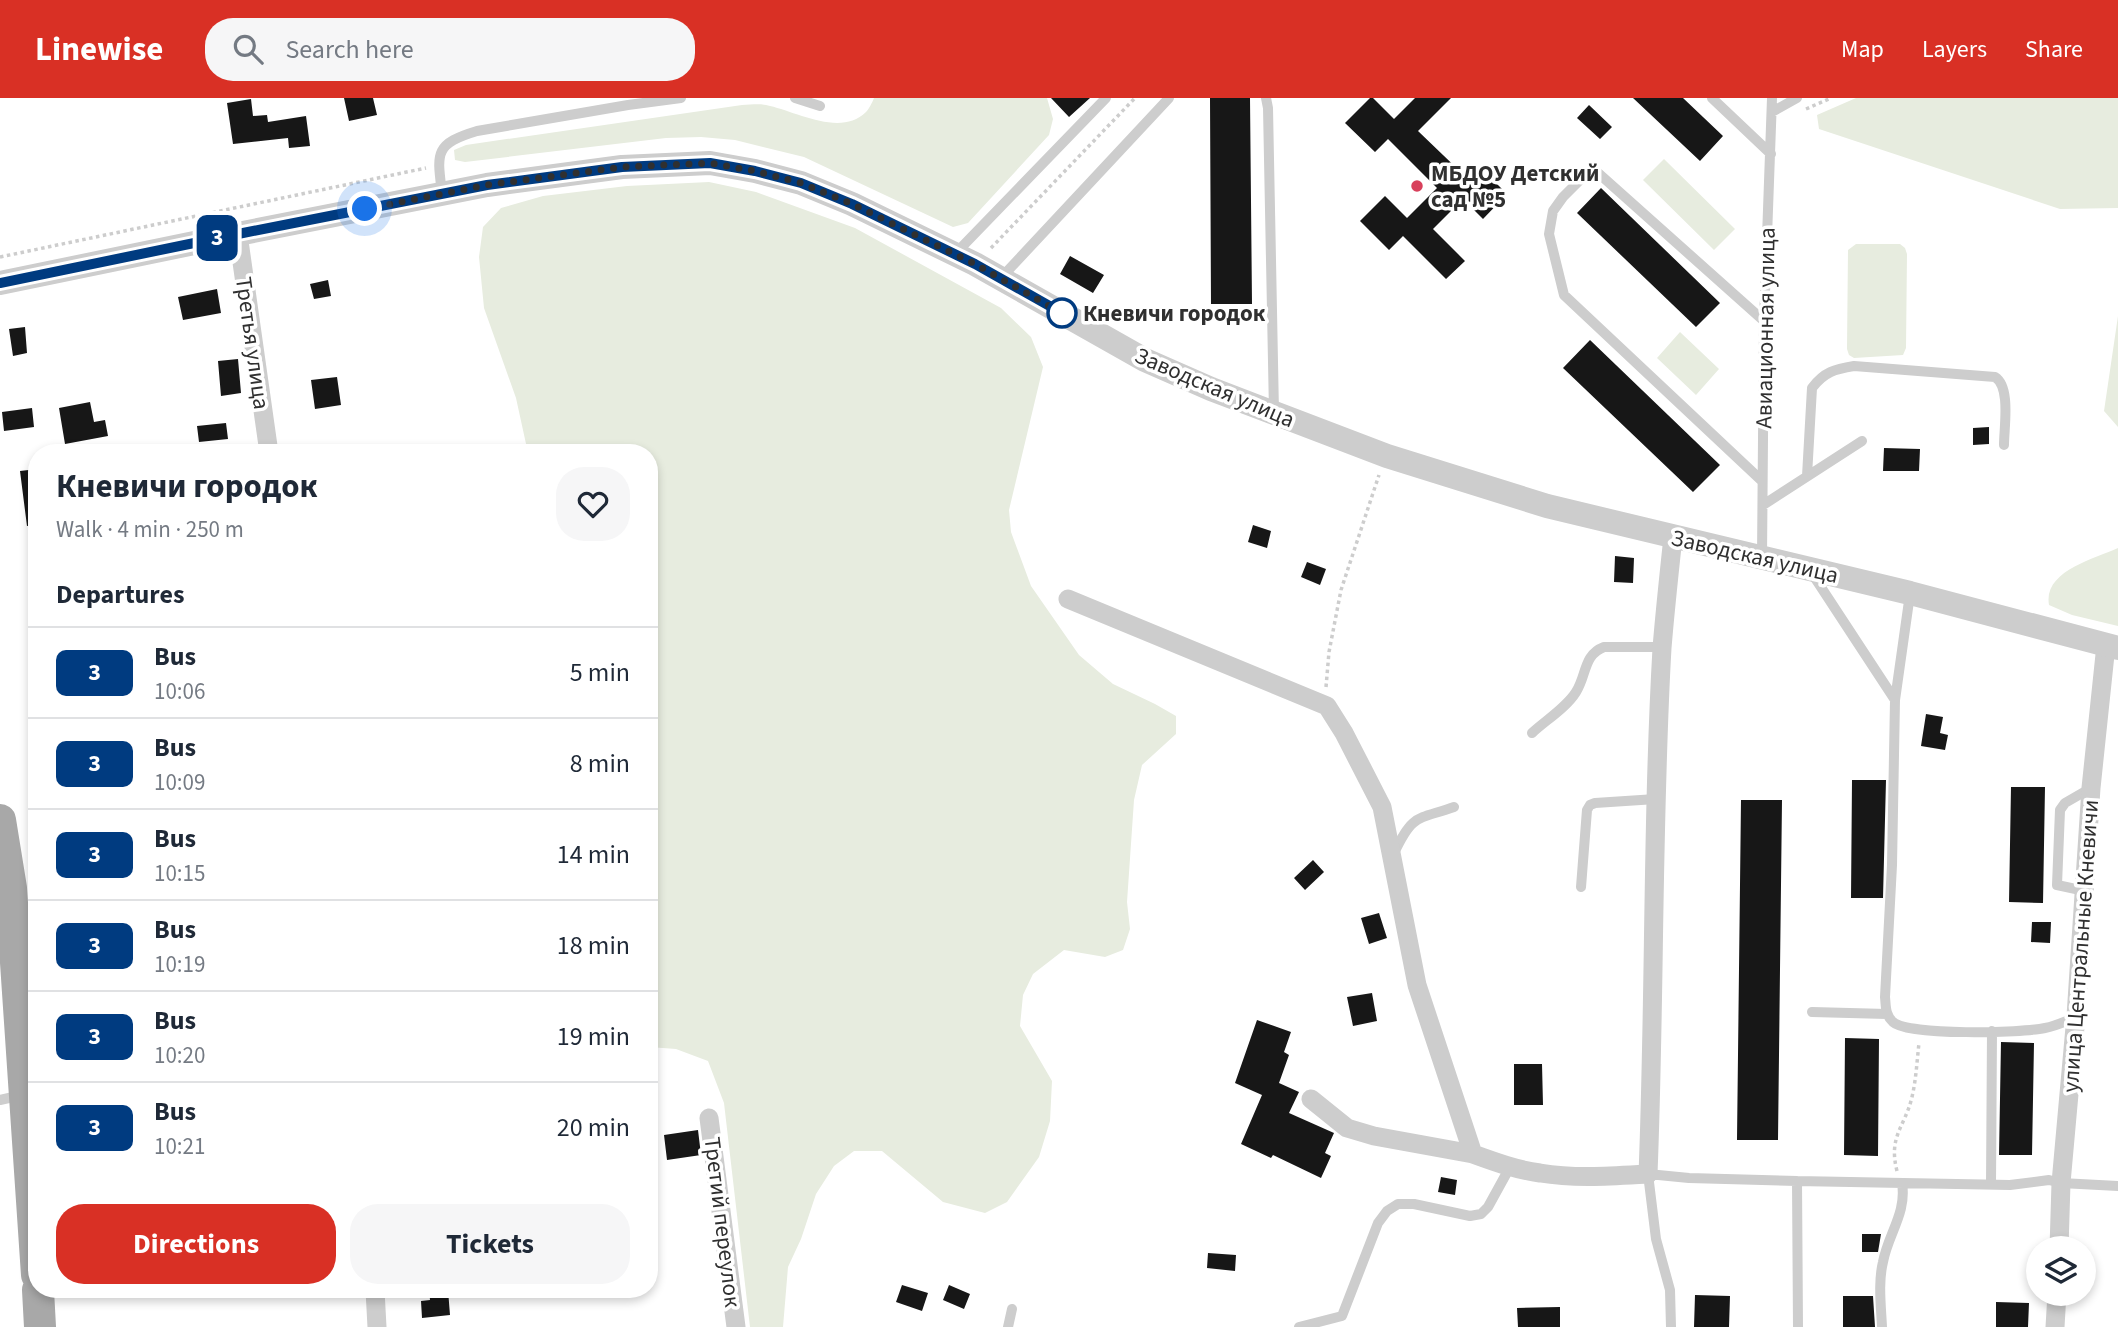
<!DOCTYPE html>
<html lang="en">
<head>
<meta charset="utf-8">
<style>
  :root { --surface:#fff; --page:#f6f6f7; --text:#1f2937; --muted:#747a83; --line:#e0e1e3; --accent:#d93025 }
  body { margin:0; font-family:"Source Sans 3",sans-serif; background:var(--page); color:var(--text); height:100vh; display:flex; flex-direction:column; font-size:26px; white-space:nowrap }
  * { box-sizing:border-box; margin:0 }
  p { font-size:23px; color:var(--muted) }
  .icon { flex:none; width:38px; height:38px; fill:none; stroke:currentColor; stroke-width:2; stroke-linecap:round; stroke-linejoin:round }
  .map { position:relative; flex:1; overflow:hidden }
  .details { position:absolute; left:28px; top:346px; width:630px; height:854px; display:flex; flex-direction:column; background:var(--surface); border-radius:28px; box-shadow:0 4px 10px #0003 }
  .details>* { flex:none }
  .badge { padding:0 14px; border-radius:10px; font-size:24px; line-height:46px }
  .tools { position:absolute; left:2026px; top:1138px; display:grid; gap:14px }
  .tools a { display:grid; place-items:center; width:70px; height:70px; border-radius:50%; background:var(--surface); box-shadow:0 4px 10px #0003; font-size:35px }
  .you { position:absolute; width:35px; height:35px; margin:-18px; border:5px solid #fff; border-radius:50%; background:#1a73e8; box-shadow:0 0 0 10px #1a73e833 }
  .map>.badge { position:absolute; translate:-50% -50%; box-shadow:0 0 0 4px #fff }
  h2 { padding:0 28px; font-size:26px; line-height:63px }
  .round { display:grid; place-items:center; flex:none; width:74px; height:74px; border-radius:28px; background:var(--page) }
  .summary { display:flex; align-items:center; justify-content:space-between; height:119px; padding:0 28px }
  h1 { font-size:33px; font-weight:700; line-height:52px }
  .primary-button { display:flex; gap:14px; margin-top:auto; padding:14px 28px }
  .primary-button a { flex:1; height:80px; border-radius:28px; background:var(--accent); color:#fff; font-size:28px; font-weight:700; line-height:80px; text-align:center }
  .primary-button a+a { background:var(--page); color:var(--text) }
  ul { padding:0; list-style:none }
  li { display:flex; align-items:center; gap:21px; height:91px; padding:0 28px; border-top:2px solid var(--line) }
  li div { flex:1 }
  li b { display:block; font-size:26px }
  li em { font-style:normal }
  li .badge { min-width:77px; font-weight:700; text-align:center }
  header { display:flex; align-items:center; gap:42px; box-sizing:border-box; height:98px; padding:0 35px; background:var(--accent); color:#fff }
  header strong { font-size:33px }
  nav { display:flex; gap:38px; margin-inline-start:auto; font-size:24px }
  .search { width:490px; height:63px; background:var(--page); display:flex; align-items:center; gap:18px; box-sizing:border-box; padding:0 24px; border-radius:28px; color:var(--muted); font-size:26px }
  .map>svg:first-child { display:block }
</style>
</head>
<body>
<header>
<strong>Linewise</strong>
<div class="search"><svg class="icon" aria-label="search" viewBox="0 0 24 24"><circle cx="10" cy="10" r="6"/><path d="M15 15l6 6"/></svg>Search here</div>
<nav><a>Map</a><a>Layers</a><a>Share</a></nav>
</header>
<div class="map">
<svg width="2118" height="1229" viewBox="0 0 2118 1229">
  <rect width="100%" height="100%" fill="#fff"/>
  <path fill="#e7ecdf" d="M874,0H1047L1053,21L1049,37L968,125L953,129L804,59L735,42L701,39L666,40L465,64L455,62L454,52L466,47L742,7C751,7 761,5 770,8C797,14 841,39 866,14C869,11 872,5 874,0Z
    M1856,0H2118V110L2060,111L1819,31L1817,17Z
    M1664,61L1735,131L1714,152L1643,82Z
    M709,84L756,94L855,130L1001,210L1031,239L1043,269L1009,412L1011,434L1031,488L1079,557L1113,586L1155,606L1176,618V636L1142,667L1134,702L1127,804L1130,831L1123,852L1105,859L1064,852L1033,876L1023,897L1020,928L1052,983L1050,1023L1039,1059L1007,1104L985,1115L943,1104L882,1053H854L834,1068L816,1096L801,1141L788,1169L783,1229H750L724,1005L708,963L676,951L649,949V355H528L516,300L484,210L479,159L483,129L501,110L543,98L627,88Z
    M1856,146H1900L1905,150L1907,156L1906,250L1903,257L1854,260L1849,257L1847,251L1848,152Z
    M2118,218V329L2104,313Z
    M1680,234L1719,271L1696,297L1657,260Z
    M2118,450V528L2072,517L2049,507C2043,473 2094,461 2118,450Z"/>
  <path fill="#171717" d="M344,0H373L377,17L349,23Z
    M1051,0H1090L1069,19Z
    M1210,0H1250L1252,206H1211Z
    M1370,0H1373L1394,21L1415,0H1451L1418,33L1468,81L1480,69L1507,96L1483,121L1463,101L1433,131L1465,163L1446,181L1403,138L1389,152L1360,123L1385,98L1407,120L1437,90L1388,41L1375,54L1345,25Z
    M1633,0H1683L1723,38L1700,63Z
    M251,1L253,18L267,17L268,24L306,18L310,48L289,50L288,40L233,46L227,5Z
    M1589,7L1612,29L1600,41L1577,20Z
    M1601,90L1720,205L1696,229L1577,115Z
    M1070,158L1104,177L1093,195L1060,176Z
    M328,182L331,198L314,201L310,186Z
    M217,191L221,215L183,222L178,199Z
    M25,229L27,255L13,258L9,231Z
    M1590,242L1720,367L1693,394L1563,270Z
    M238,261L241,295L221,298L218,263Z
    M337,279L341,307L315,311L311,282Z
    M90,304L94,324L105,322L108,338L65,346L59,310Z
    M32,310L34,329L4,333L2,314Z
    M226,325L228,341L199,344L197,328Z
    M1989,329V346L1973,347V330Z
    M1884,350L1920,351L1919,373H1883Z
    M37,371V427L27,428L20,373Z
    M1253,427L1271,433L1267,450L1248,444Z
    M1615,458L1634,460L1633,485L1614,484Z
    M1307,464L1326,471L1320,487L1301,479Z
    M1926,616L1943,619L1940,635L1948,637L1945,652L1921,648Z
    M1852,682H1886L1883,800H1851Z
    M2011,689H2045L2043,805L2009,804Z
    M1741,702H1782L1778,1042H1737Z
    M1313,762L1324,774L1305,792L1294,780Z
    M1379,815L1387,840L1369,846L1361,820Z
    M2032,824H2051L2050,845L2031,844Z
    M1372,895L1377,923L1353,928L1347,899Z
    M1257,922L1291,934L1284,954L1289,957L1279,985L1299,994L1289,1015L1334,1035L1325,1055L1331,1058L1321,1080L1273,1057L1271,1060L1241,1046L1262,997L1235,985Z
    M1845,940L1879,941L1878,1058L1844,1057Z
    M2001,944L2034,945L2032,1057H1999Z
    M1514,966H1542L1543,1007H1514Z
    M698,1032L701,1057L667,1062L664,1037Z
    M1441,1079L1457,1082L1455,1097L1438,1094Z
    M1862,1136H1881L1878,1154H1862Z
    M1208,1155L1236,1157L1235,1173L1207,1170Z
    M902,1187L928,1195L922,1213L896,1204Z
    M949,1187L970,1196L964,1211L943,1202Z
    M429,1192H448L450,1217L422,1220L421,1203L430,1202Z
    M1695,1197L1730,1198L1729,1229H1694Z
    M1843,1198H1873L1875,1229H1843Z
    M1996,1204L2029,1205L2028,1229H1996Z
    M1560,1209V1229H1518L1517,1210Z"/>
  <g fill="none" stroke-linecap="round" stroke-linejoin="round">
    <path stroke="#cdcdcd" stroke-width="3.5" stroke-dasharray="3.5 3.5" stroke-linecap="butt" d="M1806,11L1831,0
      M991,150L1135,0
      M0,159L426,70
      M1326,589L1329,554L1341,492L1379,377
      M1897,1073C1888,1038 1905,1029 1912,999C1916,982 1917,963 1919,945"/>
    <path stroke="#cdcdcd" stroke-width="10" d="M795,0L820,8
      M1266,0L1268,10L1274,314
      M1712,0L1771,56
      M1772,14L1797,0
      M442,95C437,55 434,46 477,33L628,7L681,0
      M955,156L1106,0
      M1001,180L1169,0
      M1807,378L1812,290C1824,274 1835,271 1854,268L1995,279C2011,289 2004,329 2004,347
      M1762,383L1564,197L1549,136L1553,113L1563,99L1587,75L1597,74L1764,223
      M1763,407L1862,343
      M1762,459L1764,223L1772,0
      M1813,477L1895,602
      M1910,496L1895,602L1892,767L1885,899C1886,908 1885,917 1893,924C1908,938 2022,935 2045,930C2056,928 2066,923 2076,919
      M1532,635C1546,622 1566,610 1576,594C1587,577 1583,557 1604,549H1662
      M1394,755C1413,715 1417,722 1454,709
      M1581,789L1587,712L1590,707L1595,705L1656,701
      M2085,793L2057,787L2060,712L2065,705L2091,690
      M1812,914L1887,916
      M0,1002L22,997
      M1797,1083L2010,1087L2049,1082L2061,1085L2118,1088
      M1991,1086L1992,933
      M1008,1229L1012,1211
      M1299,1229L1342,1218L1378,1125L1387,1113L1398,1106H1414L1470,1118L1481,1116L1488,1109L1510,1069
      M1671,1229L1670,1192L1656,1141L1648,1076L1689,1080L1797,1083L1798,1229
      M1882,1229C1881,1208 1878,1184 1883,1164C1888,1136 1907,1115 1902,1085"/>
    <path stroke="#cdcdcd" stroke-width="19" d="M238,136L269,355
      M1068,501L1327,608L1344,635L1382,709L1417,887L1473,1056C1495,1064 1517,1072 1540,1075C1576,1081 1613,1078 1648,1076C1655,901 1652,725 1662,550C1665,513 1669,476 1673,439
      M1311,1001L1347,1030L1374,1038L1473,1056
      M709,1020L736,1229
      M2059,1150L2061,1085L2076,918L2091,690L2106,547
      M375,1192L377,1229
      M2055,1229L2057,1195"/>
    <path stroke="#cdcdcd" stroke-width="24" d="M0,185L238,136L487,87L622,69L710,65L755,73L801,85L852,106L975,166L1145,262L1211,291L1387,358L1547,408L1910,495L2118,550"/>
    <path stroke="#a8a8a8" stroke-width="32" d="M0,722L11,790L37,1177
      M38,1192L40,1229"/>
  </g>
  <g fill="none" stroke-linecap="round" stroke-linejoin="round">
    <g stroke="#fff" stroke-width="16">
      <path id="line" d="M0,185L238,136L487,87L622,69L710,65L755,73L801,85L852,106L975,166L1062,215"/>
    </g>
    <use href="#line" stroke="#003b80" stroke-width="10"/>
    <path stroke="#303030" stroke-width="7" stroke-dasharray="0 12.6" d="M365,111L487,87L622,69L710,65L755,73L801,85L852,106L975,166L1062,215"/>
  </g>
  <circle fill="#d8405b" stroke="#fff" stroke-width="2.5" cx="1417" cy="88" r="7"/>
  <circle fill="#fff" stroke="#003b80" stroke-width="3.5" cx="1062" cy="215" r="14"/>
  <g text-anchor="middle" stroke-width="7" stroke-linejoin="round" paint-order="stroke">
    <g font-size="23" font-weight="bold" fill="#303030" stroke="#fff" text-anchor="start">
      <text x="1431" y="83">МБДОУ Детский<tspan x="1431" dy="26">сад №5</tspan></text>
    </g>
    <g font-size="23" font-weight="bold" fill="#303030" stroke="#fff" text-anchor="start">
      <text x="1083" y="223">Кневичи городок</text>
    </g>
    <g font-size="23" fill="#303030" stroke="#fff">
      <text transform="translate(1765 230) rotate(-89)" y="8">Авиационная улица</text>
      <text transform="translate(253 245) rotate(82)" y="8">Третья улица</text>
      <text transform="translate(1215 289) rotate(23)" y="8">Заводская улица</text>
      <text transform="translate(1755 458) rotate(13)" y="8">Заводская улица</text>
      <text transform="translate(2080 848) rotate(-86)" y="8">улица Центральные Кневичи</text>
      <text transform="translate(723 1124) rotate(83)" y="8">Третий переулок</text>
    </g>
  </g>
</svg>
<div class="tools">
<a><svg class="icon" aria-label="layers" viewBox="0 0 24 24"><path d="M12 4l9 5-9 5-9-5zM3 14l9 5 9-5"/></svg></a>
</div>
<div class="you" style="left:365px;top:111px"></div>
<b class="badge" style="left:217px;top:140px;background:#003b80;color:#fff">3</b>
<section class="details">
<div class="summary"><div><h1>Кневичи городок</h1><p>Walk · 4 min · 250 m</p></div><a class="round"><svg class="icon" aria-label="heart" viewBox="0 0 24 24"><path d="M12 20l-8-8c-3-5 5-10 8-4 3-6 11-1 8 4z"/></svg></a></div>
<h2>Departures</h2>
<ul>
<li><span class="badge" style="background:#003b80;color:#fff">3</span><div><b>Bus</b><p>10:06</p></div><em>5 min</em></li>
<li><span class="badge" style="background:#003b80;color:#fff">3</span><div><b>Bus</b><p>10:09</p></div><em>8 min</em></li>
<li><span class="badge" style="background:#003b80;color:#fff">3</span><div><b>Bus</b><p>10:15</p></div><em>14 min</em></li>
<li><span class="badge" style="background:#003b80;color:#fff">3</span><div><b>Bus</b><p>10:19</p></div><em>18 min</em></li>
<li><span class="badge" style="background:#003b80;color:#fff">3</span><div><b>Bus</b><p>10:20</p></div><em>19 min</em></li>
<li><span class="badge" style="background:#003b80;color:#fff">3</span><div><b>Bus</b><p>10:21</p></div><em>20 min</em></li>
</ul>
<div class="primary-button"><a>Directions</a><a>Tickets</a></div>
</section>
</div>
</body>
</html>
